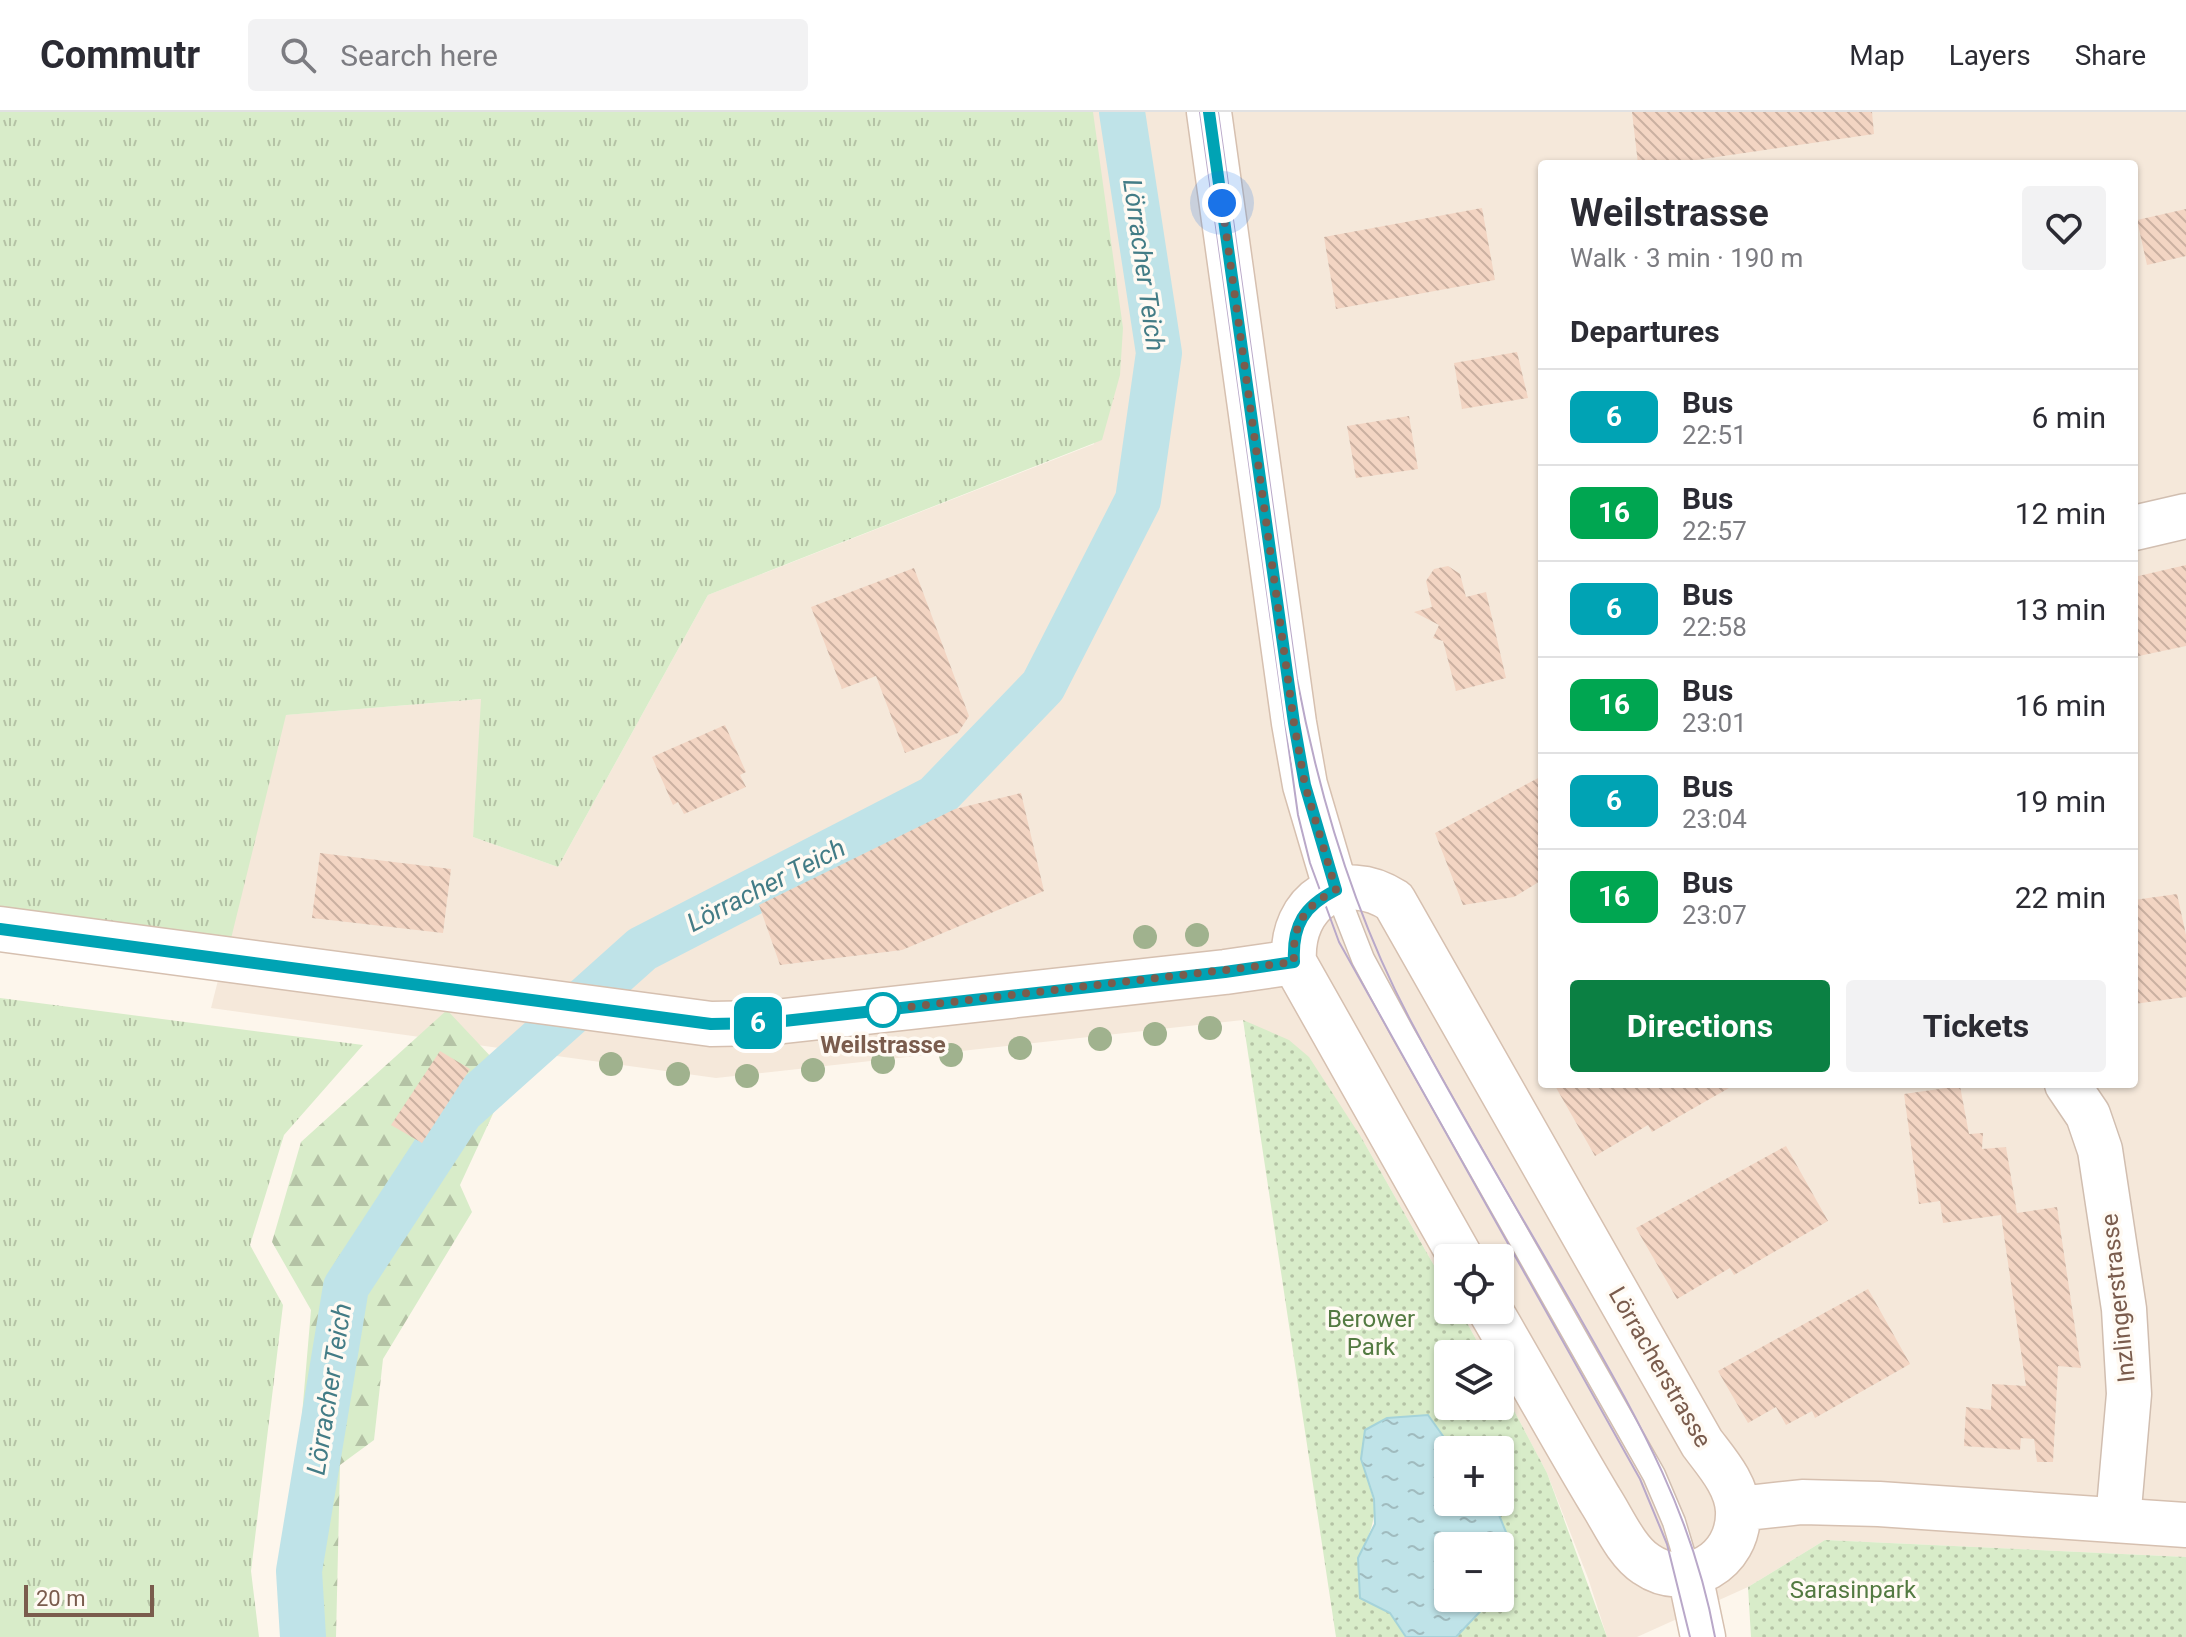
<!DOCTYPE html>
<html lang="en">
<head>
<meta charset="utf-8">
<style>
  :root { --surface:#fff; --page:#f2f2f3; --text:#2b2b33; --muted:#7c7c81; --line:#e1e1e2; --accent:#0b8043 }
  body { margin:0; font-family:Roboto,sans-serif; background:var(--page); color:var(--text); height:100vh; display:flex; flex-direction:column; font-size:30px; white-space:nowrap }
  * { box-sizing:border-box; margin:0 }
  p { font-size:26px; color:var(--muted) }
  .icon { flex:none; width:44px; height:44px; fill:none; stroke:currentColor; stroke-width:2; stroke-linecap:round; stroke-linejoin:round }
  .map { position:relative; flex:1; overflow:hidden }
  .panel { position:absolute; left:1538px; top:48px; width:600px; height:928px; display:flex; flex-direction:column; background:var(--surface); border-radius:8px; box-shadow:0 2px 6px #0004 }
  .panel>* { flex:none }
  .badge { padding:0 16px; border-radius:12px; font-size:28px; line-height:52px }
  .tools { position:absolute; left:1434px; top:1132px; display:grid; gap:16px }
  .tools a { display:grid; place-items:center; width:80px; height:80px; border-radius:8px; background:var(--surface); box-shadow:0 2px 6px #0004; font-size:40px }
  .scale { position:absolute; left:24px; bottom:20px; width:130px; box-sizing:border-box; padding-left:8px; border:4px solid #7a5c4d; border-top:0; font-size:22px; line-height:28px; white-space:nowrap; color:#7a5c4d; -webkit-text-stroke:6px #fffaf3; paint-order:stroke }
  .you { position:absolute; width:40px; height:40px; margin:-20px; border:6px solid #fff; border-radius:50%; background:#1a73e8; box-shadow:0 0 0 12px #1a73e833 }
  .map>.badge { position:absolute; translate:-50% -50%; box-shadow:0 0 0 4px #fff }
  h2 { padding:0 32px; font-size:30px; line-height:72px }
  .round { display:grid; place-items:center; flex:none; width:84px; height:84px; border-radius:8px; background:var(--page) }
  .head { display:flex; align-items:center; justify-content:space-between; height:136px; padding:0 32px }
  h1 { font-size:38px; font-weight:700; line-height:60px }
  .button { display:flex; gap:16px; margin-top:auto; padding:16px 32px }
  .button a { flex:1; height:92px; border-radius:8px; background:var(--accent); color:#fff; font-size:32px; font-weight:700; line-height:92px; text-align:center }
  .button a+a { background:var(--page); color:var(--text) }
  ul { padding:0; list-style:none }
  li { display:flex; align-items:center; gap:24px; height:96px; padding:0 32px; border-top:2px solid var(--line) }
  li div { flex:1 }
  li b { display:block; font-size:30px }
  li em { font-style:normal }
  li .badge { min-width:88px; font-weight:700; text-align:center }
  header { display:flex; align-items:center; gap:48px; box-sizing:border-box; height:112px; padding:0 40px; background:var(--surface); border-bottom:2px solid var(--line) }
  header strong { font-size:38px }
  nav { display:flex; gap:44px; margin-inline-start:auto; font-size:28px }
  .search { width:560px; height:72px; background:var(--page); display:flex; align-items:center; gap:20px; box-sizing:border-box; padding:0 28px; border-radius:8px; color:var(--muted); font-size:30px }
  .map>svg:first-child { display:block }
</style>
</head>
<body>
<header>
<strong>Commutr</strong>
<div class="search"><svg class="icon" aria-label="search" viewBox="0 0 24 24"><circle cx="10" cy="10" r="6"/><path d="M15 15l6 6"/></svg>Search here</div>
<nav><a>Map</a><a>Layers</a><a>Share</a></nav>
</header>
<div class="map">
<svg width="2186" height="1525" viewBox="0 0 2186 1525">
  <defs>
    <pattern id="grass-tufts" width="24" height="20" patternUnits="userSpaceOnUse" patternTransform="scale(2)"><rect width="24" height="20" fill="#d8ecc9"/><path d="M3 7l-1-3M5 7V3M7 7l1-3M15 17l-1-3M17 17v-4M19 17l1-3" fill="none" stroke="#b4c2a5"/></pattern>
    <pattern id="forest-firs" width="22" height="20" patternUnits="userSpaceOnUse" patternTransform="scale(2)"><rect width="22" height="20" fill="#d8ecc9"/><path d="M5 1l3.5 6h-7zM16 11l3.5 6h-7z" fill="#b4c2a5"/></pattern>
    <pattern id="park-dots" width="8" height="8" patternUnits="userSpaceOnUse" patternTransform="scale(2)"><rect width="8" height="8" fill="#d8ecc9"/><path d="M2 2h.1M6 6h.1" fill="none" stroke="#b4c2a5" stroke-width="1.8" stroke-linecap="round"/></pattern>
    <pattern id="water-ripples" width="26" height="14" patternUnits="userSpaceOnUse" patternTransform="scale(2)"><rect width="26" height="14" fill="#bfe3e8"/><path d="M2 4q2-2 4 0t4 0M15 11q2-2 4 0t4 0" fill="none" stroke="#a0bbbe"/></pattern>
    <pattern id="building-back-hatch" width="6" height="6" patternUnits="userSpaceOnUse" patternTransform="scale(2)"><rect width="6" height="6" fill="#f3d5c3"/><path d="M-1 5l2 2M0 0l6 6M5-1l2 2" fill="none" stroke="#cab0a1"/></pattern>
  </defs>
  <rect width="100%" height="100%" fill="#fdf6ec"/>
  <path fill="#f5e8da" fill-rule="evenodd" d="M1060,0H2186V1445L1825,1428L1748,1475L1637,1525H1607L1588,1466L1547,1361L1500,1272V1242H1484L1460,1198H1500V1146H1448V1178L1361,1025L1243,908L716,966L211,896L285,603L482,587L473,725L558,755L708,483L1094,332ZM1542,52H2134V972H1542Z"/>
  <path fill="url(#grass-tufts)" d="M0,0H1093L1123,216L1120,263L1102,328L708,483L558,755L473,725L481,587L286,603L226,847L0,817Z
    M0,886L363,933L284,1023L250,1133L283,1193L251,1459L259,1525H0Z"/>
  <path fill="url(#forest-firs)" d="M447,898L510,965L460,1073L472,1100L383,1247L374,1328L340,1353L336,1525H294L296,1373L311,1198L272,1130L301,1030Z"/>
  <path fill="url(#park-dots)" d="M1243,908L1289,928L1309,945L1361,1025L1448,1178V1198H1460L1484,1242H1448V1294H1500V1272L1547,1361L1607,1525H1456L1493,1486H1500V1462L1508,1425L1473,1390H1500V1338H1449L1448,1331L1361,1347C1376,1395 1382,1399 1358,1446L1406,1525H1336Z
    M1825,1428L2186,1445V1525H1751L1748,1475Z"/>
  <path fill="url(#water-ripples)" stroke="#a5d3da" stroke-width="2" d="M1428,1303L1448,1331V1390H1473L1497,1398L1508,1425L1500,1462V1434H1448V1486H1493L1456,1525H1406L1390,1501L1360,1486L1358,1446L1375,1412L1374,1387L1361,1347L1365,1318L1387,1306Z"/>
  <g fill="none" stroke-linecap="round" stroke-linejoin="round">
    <path stroke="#bfe3e8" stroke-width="46" d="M303,1525L299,1459L346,1175L461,999L642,837L935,686L1043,574L1138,388L1159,241L1122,0"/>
  </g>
  <path fill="url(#building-back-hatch)" d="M1632,0H1872L1874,22L1669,52H1638Z
    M1482,96L1495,168L1336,197L1324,125Z
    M2186,97V144L2147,153L2137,108Z
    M1517,240L1528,286L1462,297L1454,251Z
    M1409,304L1418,357L1356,366L1347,314Z
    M2186,453V534L2134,545V465Z
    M1448,454L1460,462L1466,485L1486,480L1506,566L1456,579L1443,529L1433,526L1439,513L1414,500L1432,495L1426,469L1434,457Z
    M914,456L969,604L958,621L905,641L876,564L842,577L811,495Z
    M725,613L746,660L740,663L746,675L684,702L678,690L673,693L652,645Z
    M1542,664V768L1514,785L1463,793L1435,721Z
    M1021,681L1044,779L902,838L780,853L759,793L955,697Z
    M320,741L451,757L443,821L312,806Z
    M2177,782L2186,823V885L2134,892V788Z
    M440,939L470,957L422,1031L391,1013Z
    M1554,972H1736L1652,1020L1648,1013L1595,1044Z
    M1960,974L1969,1022L1983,1021L1982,1037L2006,1035L2017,1101L2057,1095L2081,1256L2058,1254L2053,1350H2037L2034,1327L2021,1326L2020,1338L1964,1334L1966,1295L1991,1298L1992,1272L2026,1274L2001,1103L1943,1111L1940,1089L1919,1092L1904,982Z
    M1786,1034L1828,1109L1734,1163L1730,1156L1677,1187L1636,1116Z
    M1868,1177L1910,1252L1815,1306L1812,1299L1786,1313L1776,1295L1748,1311L1718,1259Z"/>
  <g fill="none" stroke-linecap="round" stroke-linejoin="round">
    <g stroke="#d1beb0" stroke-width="25">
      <path id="lane" d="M1336,778L1363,847L1403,921L1654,1363L1674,1410L1690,1463"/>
    </g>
    <g stroke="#d1beb0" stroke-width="47">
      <path id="street" d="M2134,416L2186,404
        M2067,972L2088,1003L2100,1038L2124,1197L2129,1282L2118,1408"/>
    </g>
    <g stroke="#d6c0b0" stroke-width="47">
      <path id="secondary" d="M1209,0L1294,611L1305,673L1336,778
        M0,817L711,912L766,911L1225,860L1294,850
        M1461,1146L1294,850C1290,789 1342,755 1394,789L1702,1331C1717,1351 1737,1373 1738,1399C1740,1450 1686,1480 1646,1452C1626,1439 1613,1408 1600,1388C1562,1325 1527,1261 1490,1198
        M1738,1397L1802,1390L1879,1392L2186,1413
        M1690,1463L1703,1525"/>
    </g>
    <use href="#lane" stroke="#fff" stroke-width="22"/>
    <use href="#street" stroke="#fff" stroke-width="44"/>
    <use href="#secondary" stroke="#fff" stroke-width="44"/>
    <path stroke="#b9a8c9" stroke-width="2" d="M1200,0L1298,703L1310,751L1339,830L1640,1367L1667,1432L1690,1525
      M1218,0L1297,567C1320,689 1355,806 1414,915C1466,1013 1524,1108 1579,1204C1640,1311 1693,1403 1715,1525"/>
  </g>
  <g fill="#a0b28e">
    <circle cx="1197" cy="823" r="12"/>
    <circle cx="1145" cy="825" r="12"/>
    <circle cx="1210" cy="916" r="12"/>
    <circle cx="1155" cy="922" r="12"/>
    <circle cx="1100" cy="927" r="12"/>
    <circle cx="1020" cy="936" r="12"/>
    <circle cx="951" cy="943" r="12"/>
    <circle cx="883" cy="950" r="12"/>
    <circle cx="611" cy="952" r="12"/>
    <circle cx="813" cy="958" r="12"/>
    <circle cx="678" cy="962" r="12"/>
    <circle cx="747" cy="964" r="12"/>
  </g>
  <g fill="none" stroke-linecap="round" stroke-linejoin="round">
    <g stroke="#fff" stroke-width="18">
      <path id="line" d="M0,817L711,912L766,911L1225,860L1294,850C1292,813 1304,794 1336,778L1305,673L1294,611L1209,0"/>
    </g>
    <use href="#line" stroke="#00a3b4" stroke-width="12"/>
    <path stroke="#7a5c4d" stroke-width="8" stroke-dasharray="0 14.4" d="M883,898L1294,850C1292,813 1304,794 1336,778L1305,673L1294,611L1222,91"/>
  </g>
  <circle fill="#fff" stroke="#00a3b4" stroke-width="4" cx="883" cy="898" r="16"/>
  <g text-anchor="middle" stroke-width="7" stroke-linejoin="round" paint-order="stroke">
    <g font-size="24" font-weight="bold" fill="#7a5c4d" stroke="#fffaf3">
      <text x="883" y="941">Weilstrasse</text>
    </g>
    <g font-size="24" fill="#7a5c4d" stroke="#fffaf3">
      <text transform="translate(2118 1186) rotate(-96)" y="8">Inzlingerstrasse</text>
      <text transform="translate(1660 1255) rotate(60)" y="8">Lörracherstrasse</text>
    </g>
    <g font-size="24" fill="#537a41" stroke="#fffaf3">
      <text x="1371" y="1215">Berower<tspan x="1371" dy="28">Park</tspan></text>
      <text x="1853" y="1486">Sarasinpark</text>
    </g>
    <g font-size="26" font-style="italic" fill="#437c86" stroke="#fffaf3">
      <text transform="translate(1144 153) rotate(82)" y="9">Lörracher Teich</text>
      <text transform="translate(766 773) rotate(-27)" y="9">Lörracher Teich</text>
      <text transform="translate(329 1277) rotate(-81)" y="9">Lörracher Teich</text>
    </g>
  </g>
</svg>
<div class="tools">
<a><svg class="icon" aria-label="locate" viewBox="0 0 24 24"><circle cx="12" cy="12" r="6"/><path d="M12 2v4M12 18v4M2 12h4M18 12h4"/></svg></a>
<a><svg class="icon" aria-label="layers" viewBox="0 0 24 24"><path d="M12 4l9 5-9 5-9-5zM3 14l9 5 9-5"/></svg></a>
<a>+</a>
<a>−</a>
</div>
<div class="scale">20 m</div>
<div class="you" style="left:1222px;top:91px"></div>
<b class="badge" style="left:758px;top:911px;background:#00a3b4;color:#fff">6</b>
<section class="panel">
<div class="head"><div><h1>Weilstrasse</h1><p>Walk · 3 min · 190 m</p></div><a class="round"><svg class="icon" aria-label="heart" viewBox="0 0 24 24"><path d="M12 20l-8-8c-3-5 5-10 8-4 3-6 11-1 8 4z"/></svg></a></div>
<h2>Departures</h2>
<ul>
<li><span class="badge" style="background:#00a3b4;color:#fff">6</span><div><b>Bus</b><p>22:51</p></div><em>6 min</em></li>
<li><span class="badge" style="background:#00a651;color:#fff">16</span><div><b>Bus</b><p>22:57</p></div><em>12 min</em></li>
<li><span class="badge" style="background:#00a3b4;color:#fff">6</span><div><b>Bus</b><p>22:58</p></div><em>13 min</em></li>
<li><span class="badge" style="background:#00a651;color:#fff">16</span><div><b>Bus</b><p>23:01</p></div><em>16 min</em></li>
<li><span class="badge" style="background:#00a3b4;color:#fff">6</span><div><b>Bus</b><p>23:04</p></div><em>19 min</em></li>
<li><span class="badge" style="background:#00a651;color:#fff">16</span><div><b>Bus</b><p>23:07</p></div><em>22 min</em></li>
</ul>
<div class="button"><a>Directions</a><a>Tickets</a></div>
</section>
</div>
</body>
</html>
